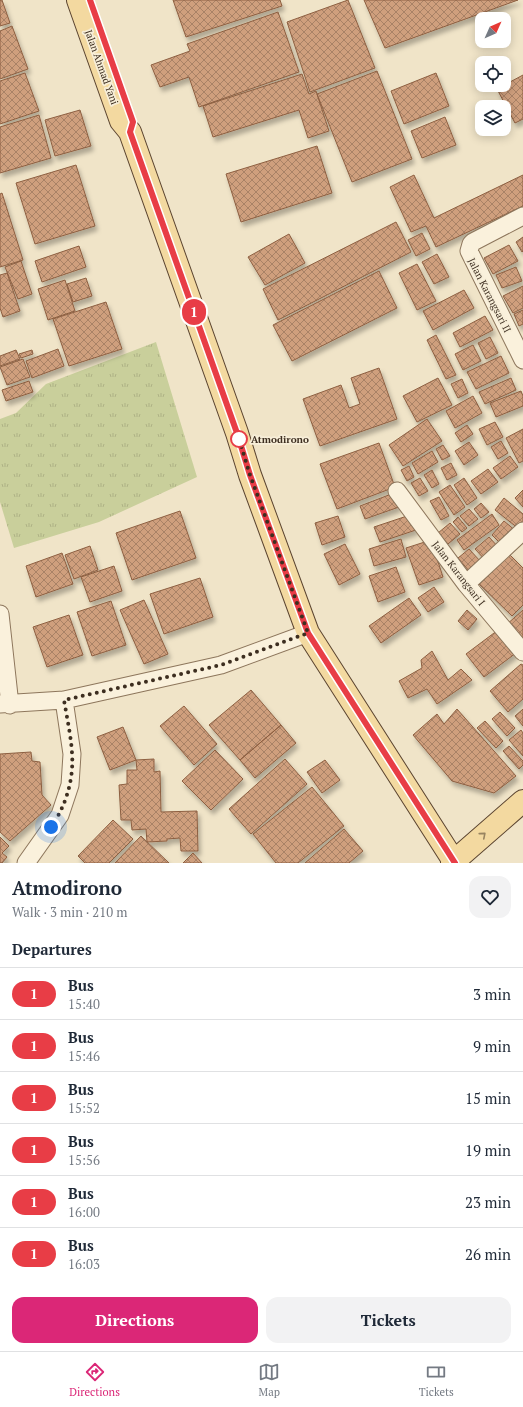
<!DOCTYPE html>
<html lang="en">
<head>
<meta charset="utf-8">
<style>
  :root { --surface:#fff; --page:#f2f2f3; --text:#1f2937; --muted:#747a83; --line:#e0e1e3; --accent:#db2777 }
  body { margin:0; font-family:"PT Serif",serif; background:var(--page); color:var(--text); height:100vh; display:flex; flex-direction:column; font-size:15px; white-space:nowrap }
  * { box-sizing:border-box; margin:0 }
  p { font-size:13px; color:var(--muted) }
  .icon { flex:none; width:22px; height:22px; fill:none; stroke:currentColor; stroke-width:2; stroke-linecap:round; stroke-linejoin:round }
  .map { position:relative; height:863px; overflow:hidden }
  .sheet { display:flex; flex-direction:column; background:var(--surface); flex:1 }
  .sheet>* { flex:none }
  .badge { padding:0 8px; border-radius:13px; font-size:14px; line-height:26px }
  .needle { width:26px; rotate:45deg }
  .fabs { position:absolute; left:475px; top:12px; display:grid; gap:8px }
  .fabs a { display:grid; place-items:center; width:36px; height:36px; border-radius:8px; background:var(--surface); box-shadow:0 2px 10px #0003; font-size:20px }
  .you { position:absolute; width:20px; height:20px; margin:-10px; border:3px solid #fff; border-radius:50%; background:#1a73e8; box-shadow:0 0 0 6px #1a73e833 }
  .map>.badge { position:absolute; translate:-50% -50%; box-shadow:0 0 0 2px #fff }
  h2 { padding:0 12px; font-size:15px; line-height:36px }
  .round { display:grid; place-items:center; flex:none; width:42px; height:42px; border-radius:12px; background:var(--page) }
  .headline { display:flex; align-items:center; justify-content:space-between; height:68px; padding:0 12px }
  h1 { font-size:19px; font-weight:700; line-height:30px }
  .primary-button { display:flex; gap:8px; margin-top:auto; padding:8px 12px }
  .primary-button a { flex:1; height:46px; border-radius:12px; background:var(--accent); color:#fff; font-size:16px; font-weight:700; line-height:46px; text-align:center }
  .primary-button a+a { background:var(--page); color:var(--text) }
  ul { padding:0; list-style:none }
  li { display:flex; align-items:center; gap:12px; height:52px; padding:0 12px; border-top:1px solid var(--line) }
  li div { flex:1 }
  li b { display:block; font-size:15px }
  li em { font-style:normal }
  li .badge { min-width:44px; font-weight:700; text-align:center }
  .tab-bar { display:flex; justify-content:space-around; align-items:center; height:56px; border-top:1px solid var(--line); background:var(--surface); font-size:11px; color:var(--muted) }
  .tab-bar a { display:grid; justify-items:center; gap:2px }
  .tab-bar .active { color:var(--accent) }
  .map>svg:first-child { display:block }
</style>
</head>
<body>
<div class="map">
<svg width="523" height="863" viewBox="0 0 523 863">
  <defs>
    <pattern id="grass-tufts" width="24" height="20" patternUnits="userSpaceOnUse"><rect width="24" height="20" fill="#c9cf9b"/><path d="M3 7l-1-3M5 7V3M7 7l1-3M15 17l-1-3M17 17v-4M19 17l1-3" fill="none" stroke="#aeb285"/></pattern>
    <pattern id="building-cross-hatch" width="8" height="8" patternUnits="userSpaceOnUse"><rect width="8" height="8" fill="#cf9f7d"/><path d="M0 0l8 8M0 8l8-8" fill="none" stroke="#a98266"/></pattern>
    <filter id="shadow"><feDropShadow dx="2.5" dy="4.5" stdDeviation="2" flood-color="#0004"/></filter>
  </defs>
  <rect width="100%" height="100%" fill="#f0e4c8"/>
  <path fill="url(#grass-tufts)" d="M156,342L197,477L99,522L14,548L0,502V419L16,413L46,384Z"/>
  <path fill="url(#building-cross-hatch)" stroke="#8d5f41" filter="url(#shadow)" d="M0,0H2L10,23L0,26Z
    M173,0H280L282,6L186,37Z
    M348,0L375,68L310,92L287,22Z
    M364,0H518L385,48Z
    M278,12L299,72L199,107L189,77L160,87L151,65L190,51L187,44Z
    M12,26L28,69L0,79V31Z
    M377,71L412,159L352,182L317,94Z
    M25,73L39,111L0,124V81Z
    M436,73L449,106L404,124L391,91Z
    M302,74L309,94L316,91L329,131L308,138L299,110L213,137L203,106Z
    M523,75V119L515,123L497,89Z
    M80,110L91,146L55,156L45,120Z
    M39,115L51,158L0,173V127Z
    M445,117L456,145L422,158L411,131Z
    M317,146L332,193L241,222L226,174Z
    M76,165L95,226L35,244L16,183Z
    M414,175L434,218L523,175V206L436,247L426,226L411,232L390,187Z
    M2,193L23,260L0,267V194Z
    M396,222L411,252L278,320L263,289Z
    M422,233L430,249L416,256L408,240Z
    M289,234L305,263L265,285L248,257Z
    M523,237V251L522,252L516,242Z
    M509,245L518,261L493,274L484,258Z
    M79,246L86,267L42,282L35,261Z
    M437,254L449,277L434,284L422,262Z
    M21,261L32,294L18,299L5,267Z
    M417,264L436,301L417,310L399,273Z
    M516,267L522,281L502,288L496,275Z
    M379,271L397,308L292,361L273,325Z
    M7,273L20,311L3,317L0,308V275Z
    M86,278L92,296L73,302L67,284Z
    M65,280L75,311L48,320L38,289Z
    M523,286V308L513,313L503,296Z
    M464,290L474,308L433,330L423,311Z
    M106,302L122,349L69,366L53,319Z
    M523,310V324L519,326L514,314Z
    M485,316L493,330L460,347L453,333Z
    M436,335L456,375L446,379L427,340Z
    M490,337L498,353L486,359L478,343Z
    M473,345L481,361L463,370L455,354Z
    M58,349L64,366L32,378L26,361Z
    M16,350L20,359L0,366V356Z
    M32,350L33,354L21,358L19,354Z
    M501,356L509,373L476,389L467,372Z
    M23,359L30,377L7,385L0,367Z
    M379,368L397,419L320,446L303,399L341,385L349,408L360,404L351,378Z
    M438,378L452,405L417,422L403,396Z
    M511,378L516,390L485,404L479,392Z
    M462,379L468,393L458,398L451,384Z
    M29,381L33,392L6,401L2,390Z
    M521,391L523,396V406L496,417L490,403Z
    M473,396L482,413L455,428L446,411Z
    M427,419L442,441L403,466L389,445Z
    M495,422L503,437L487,445L479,429Z
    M467,425L473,434L461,442L455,433Z
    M523,429V461L519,463L506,438Z
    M501,441L508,453L498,459L491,447Z
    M469,442L478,455L464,465L455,451Z
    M379,443L395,487L337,509L320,464Z
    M443,445L450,456L442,460L436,449Z
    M432,451L438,462L418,474L412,463Z
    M510,456L518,467L501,479L493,468Z
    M451,463L457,475L447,480L441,468Z
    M409,466L414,477L407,481L401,470Z
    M488,469L498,482L481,494L471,481Z
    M432,470L439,484L432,488L424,475Z
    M420,478L428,491L419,496L411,483Z
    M464,478L477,498L467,505L454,485Z
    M450,485L465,507L454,515L439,492Z
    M523,490V507L515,498Z
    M394,493L399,507L365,519L360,506Z
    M439,497L449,516L441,520L430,501Z
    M504,498L523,514V524L519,529L495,510Z
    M481,503L489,512L481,518L474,509Z
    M469,509L478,519L469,526L460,516Z
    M180,511L196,558L132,580L116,533Z
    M492,514L499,525L464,550L457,540Z
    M410,515L416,530L380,542L374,527Z
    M338,516L345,537L322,545L315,523Z
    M458,517L467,528L462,532L453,522Z
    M504,521L516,531L503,546L492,535Z
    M450,523L460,534L448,544L438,533Z
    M489,537L500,549L487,562L475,549Z
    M401,539L406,557L374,566L369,549Z
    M431,540L443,577L419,585L406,548Z
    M345,544L360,574L339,585L324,554Z
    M90,546L98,570L74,579L65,555Z
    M469,549L481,562L470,572L458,558Z
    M62,553L73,584L36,597L26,566Z
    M508,553L523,568V605L512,616L478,583Z
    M114,566L122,591L90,602L81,577Z
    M396,567L405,592L378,602L369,576Z
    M200,578L213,617L164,634L150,594Z
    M434,587L444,602L428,612L418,598Z
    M409,598L421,615L381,643L369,626Z
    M144,600L168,654L144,664L120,610Z
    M111,601L126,645L92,656L77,612Z
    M467,610L477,619L468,630L458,621Z
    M523,610V644L506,625Z
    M69,615L83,655L47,667L33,627Z
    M498,630L516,653L484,677L466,654Z
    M432,651L448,680L461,669L472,680L437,704L427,689L408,698L399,681L422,668L421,660Z
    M521,664L523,665V699L508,712L490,691Z
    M251,690L281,725L240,760L209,725Z
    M184,706L217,744L194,765L160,726Z
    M457,709L516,776L494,793L452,781L413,735L437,714L444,724Z
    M523,709V726L515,716Z
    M500,712L515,728L507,736L492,719Z
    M485,721L503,741L496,748L477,728Z
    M281,725L296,743L255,778L240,760Z
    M123,727L136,760L110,770L97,737Z
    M521,730L523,733V756L509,740Z
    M509,746L523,761V765L519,769L503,751Z
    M215,750L243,779L211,810L182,781Z
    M31,752L32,761L40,762L42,795L51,805L10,841L0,832V754Z
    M154,759V772L160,771L161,812L197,811L198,851H181L180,838L167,839V841L147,842L146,829L132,830L131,820H121L119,785L127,784V770H137L136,760Z
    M285,759L307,784L251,834L229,809Z
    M325,760L340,780L322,793L307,772Z
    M312,787L344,826L298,863H276L253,834Z
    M113,820L133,839L109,863H85L78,856Z
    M344,829L363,851L349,863H305Z
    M141,836L169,863H115Z
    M0,837L9,846L2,853L7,857L2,863H0Z
    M193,853L202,863H183Z"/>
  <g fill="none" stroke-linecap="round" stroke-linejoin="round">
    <g stroke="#8d765c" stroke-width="19">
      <path id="minor" d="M523,216L473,242L471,244L469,251L523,360
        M397,491L466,584L523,652
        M466,584L523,531
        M0,614L10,705
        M0,704L64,700L221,665L308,633
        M26,863L60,815L70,785L72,754L64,700"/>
    </g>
    <g stroke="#5b4430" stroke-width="24">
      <path id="primary" d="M78,0L121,121L130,132L237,433L250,475L308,633L455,863
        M452,863L523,801"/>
    </g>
    <use href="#minor" stroke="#faf1dc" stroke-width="17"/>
    <use href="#primary" stroke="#f3d9a0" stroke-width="22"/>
  </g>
  <defs><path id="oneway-chevron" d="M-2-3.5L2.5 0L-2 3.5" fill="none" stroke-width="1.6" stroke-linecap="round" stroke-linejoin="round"/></defs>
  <use stroke="#988460" href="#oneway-chevron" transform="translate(483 835) rotate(-41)"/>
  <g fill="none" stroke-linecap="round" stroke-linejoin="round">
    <g stroke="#fff" stroke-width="9">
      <path id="line" d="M90,0L133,122L130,132L237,433L250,475L308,633L455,863"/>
    </g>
    <use href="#line" stroke="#e83d46" stroke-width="6"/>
    <path stroke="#3d2e20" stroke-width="4" stroke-dasharray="0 7.2" d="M51,827C66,806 74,779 72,753C71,736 67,718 64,700L221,665L308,633L250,475L239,439"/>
  </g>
  <circle fill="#fff" stroke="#e83d46" stroke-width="2" cx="239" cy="439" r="8"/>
  <g text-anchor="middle" stroke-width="3.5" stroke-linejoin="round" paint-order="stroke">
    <g font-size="10" fill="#3d2e20" stroke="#f7eed8">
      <text transform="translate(102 67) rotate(70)" y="4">Jalan Ahmad Yani</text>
      <text transform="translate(490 295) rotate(63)" y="4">Jalan Karangsari II</text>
      <text transform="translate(459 573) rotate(52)" y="4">Jalan Karangsari I</text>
    </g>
    <g font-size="10" font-weight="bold" fill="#3d2e20" stroke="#f7eed8" text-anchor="start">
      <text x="251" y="443">Atmodirono</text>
    </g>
  </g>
</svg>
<div class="fabs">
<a><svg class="needle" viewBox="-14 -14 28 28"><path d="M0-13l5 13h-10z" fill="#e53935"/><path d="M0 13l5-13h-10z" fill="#747a83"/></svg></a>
<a><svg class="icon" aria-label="locate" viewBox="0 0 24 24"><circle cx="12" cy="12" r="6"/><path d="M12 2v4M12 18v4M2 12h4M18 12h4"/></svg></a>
<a><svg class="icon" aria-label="layers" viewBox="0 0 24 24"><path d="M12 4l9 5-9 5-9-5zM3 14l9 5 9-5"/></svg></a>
</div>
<div class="you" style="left:51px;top:827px"></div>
<b class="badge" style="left:194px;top:312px;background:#e83d46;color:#fff">1</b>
</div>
<section class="sheet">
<div class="headline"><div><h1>Atmodirono</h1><p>Walk · 3 min · 210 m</p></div><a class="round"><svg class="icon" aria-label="heart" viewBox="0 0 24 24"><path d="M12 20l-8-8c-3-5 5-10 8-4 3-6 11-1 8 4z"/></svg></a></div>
<h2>Departures</h2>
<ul>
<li><span class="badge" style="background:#e83d46;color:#fff">1</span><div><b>Bus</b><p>15:40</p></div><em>3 min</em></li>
<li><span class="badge" style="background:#e83d46;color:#fff">1</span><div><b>Bus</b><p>15:46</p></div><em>9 min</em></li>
<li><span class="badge" style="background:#e83d46;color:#fff">1</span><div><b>Bus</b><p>15:52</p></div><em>15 min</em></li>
<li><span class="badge" style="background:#e83d46;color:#fff">1</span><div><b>Bus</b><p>15:56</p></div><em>19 min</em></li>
<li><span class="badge" style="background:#e83d46;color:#fff">1</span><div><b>Bus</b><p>16:00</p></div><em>23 min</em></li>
<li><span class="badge" style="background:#e83d46;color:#fff">1</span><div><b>Bus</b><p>16:03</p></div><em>26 min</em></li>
</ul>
<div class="primary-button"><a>Directions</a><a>Tickets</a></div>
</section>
<nav class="tab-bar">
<a class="active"><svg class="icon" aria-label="directions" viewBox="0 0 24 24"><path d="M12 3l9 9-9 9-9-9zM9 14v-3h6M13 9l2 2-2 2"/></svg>Directions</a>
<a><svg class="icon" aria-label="map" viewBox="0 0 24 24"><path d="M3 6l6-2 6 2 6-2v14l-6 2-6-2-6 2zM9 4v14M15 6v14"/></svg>Map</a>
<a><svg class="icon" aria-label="tickets" viewBox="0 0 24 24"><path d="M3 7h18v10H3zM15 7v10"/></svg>Tickets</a>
</nav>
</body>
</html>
